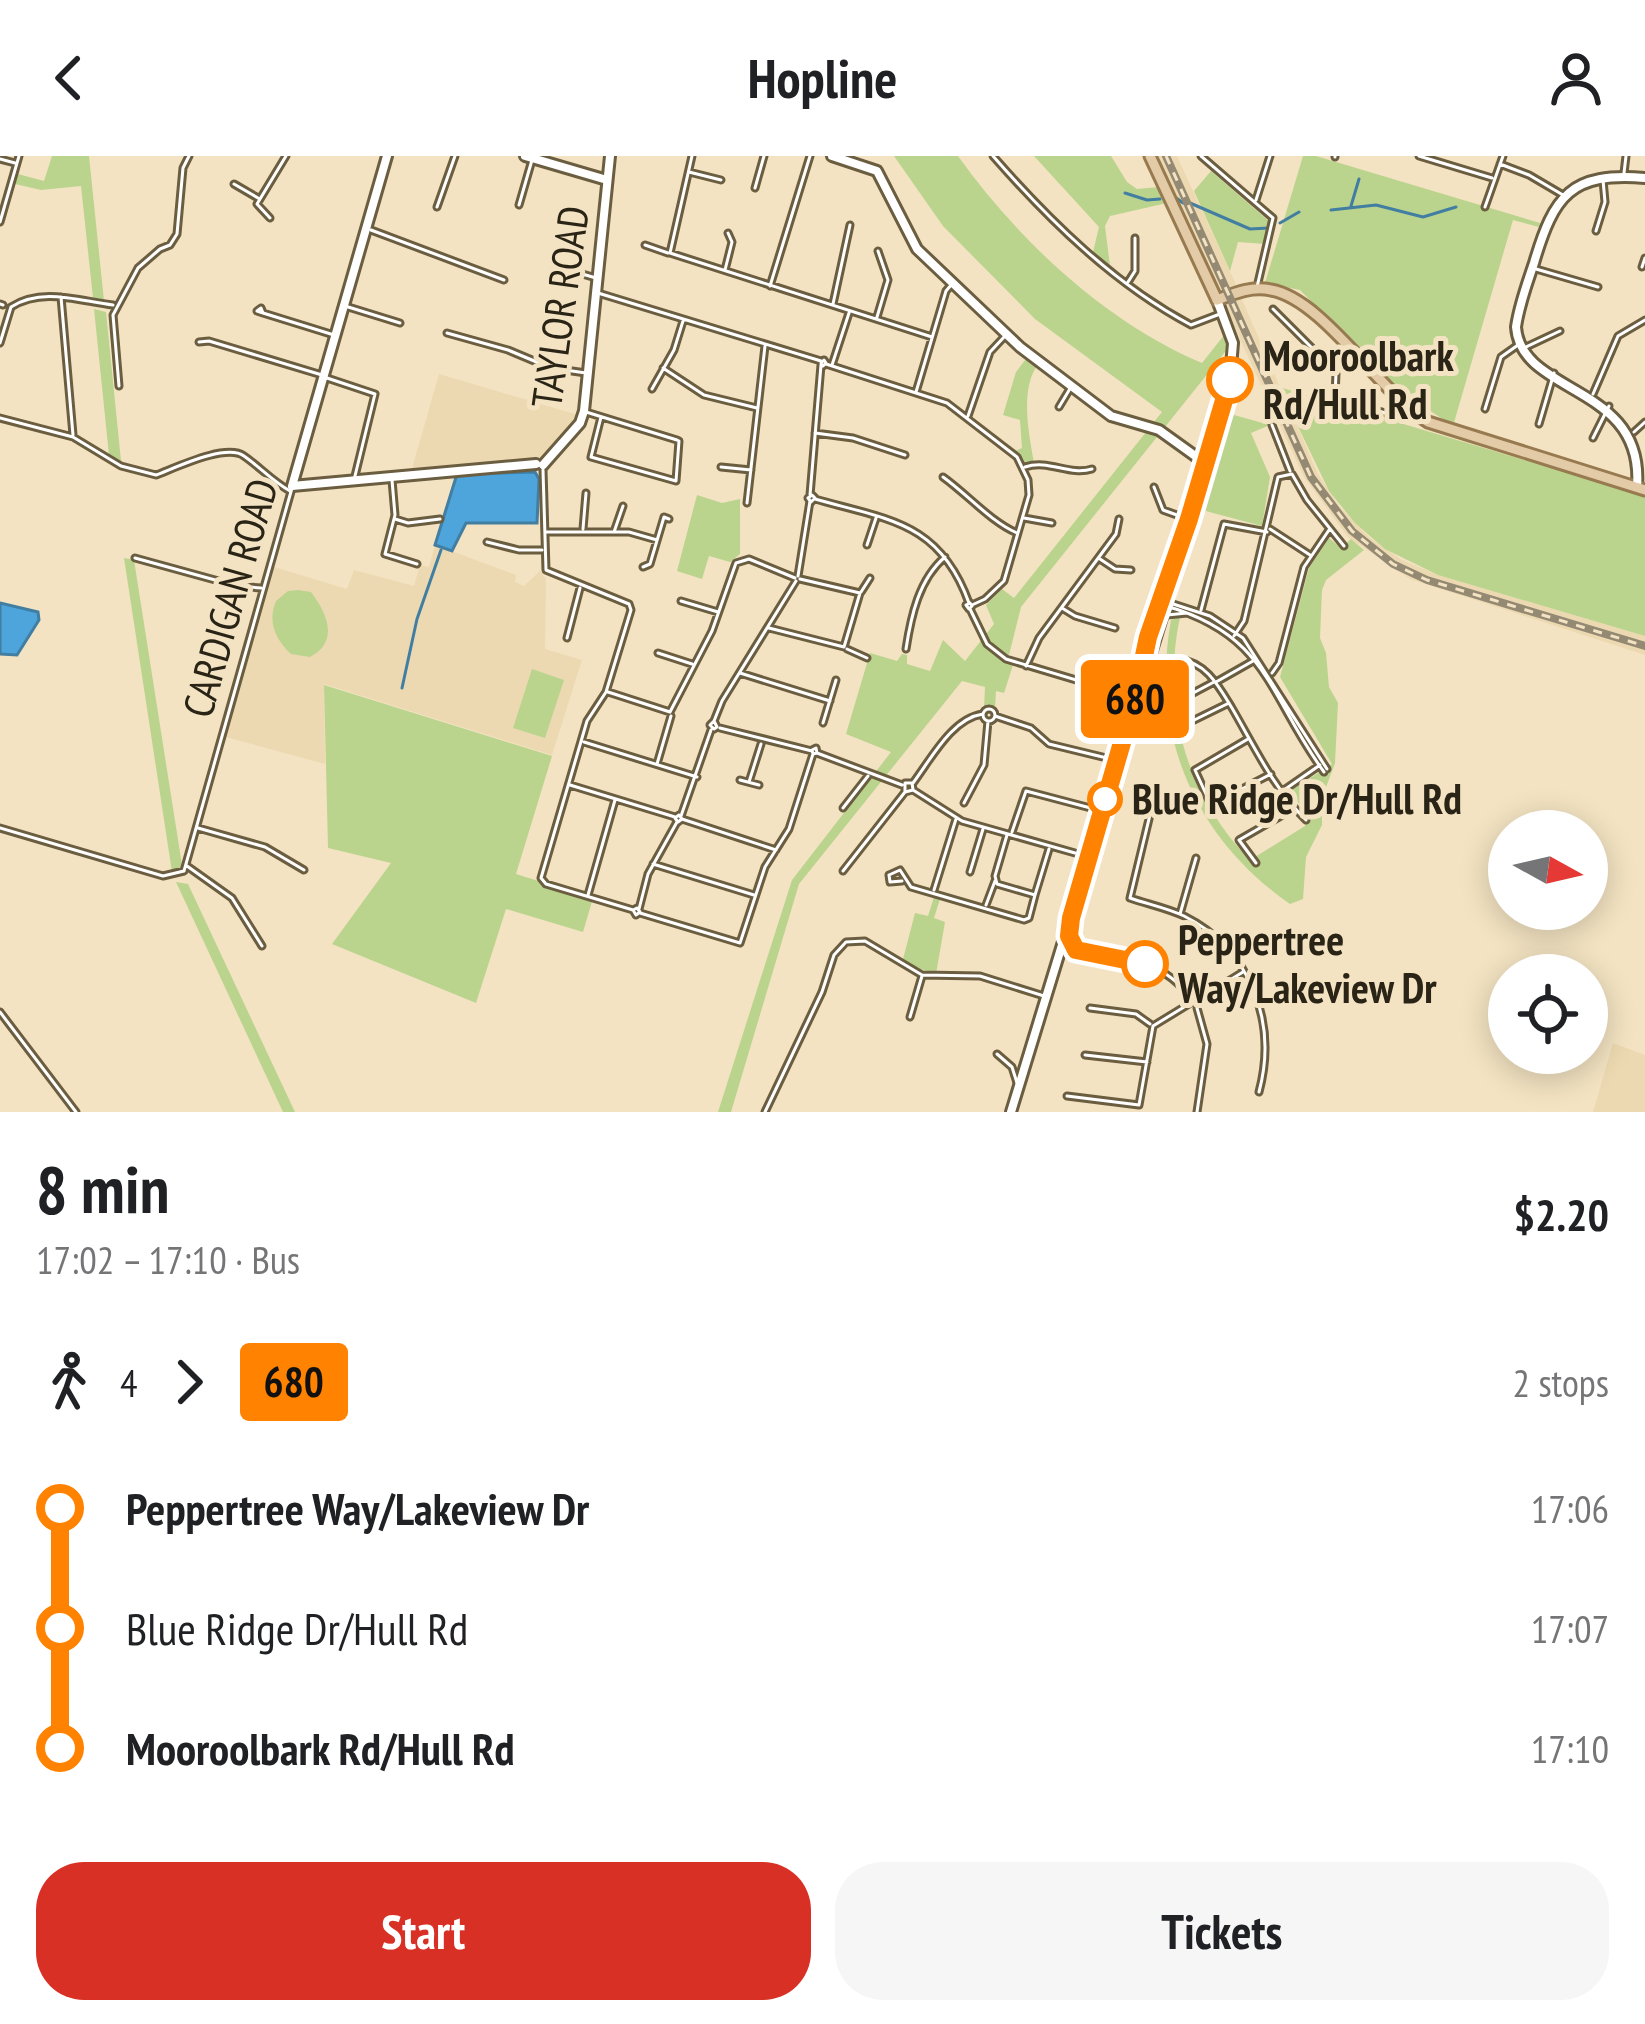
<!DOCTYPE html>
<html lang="en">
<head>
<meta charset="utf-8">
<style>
  :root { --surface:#fff; --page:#f6f6f6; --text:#202124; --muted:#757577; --accent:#d93025 }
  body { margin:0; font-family:"PT Sans Narrow",sans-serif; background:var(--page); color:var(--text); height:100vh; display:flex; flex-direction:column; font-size:45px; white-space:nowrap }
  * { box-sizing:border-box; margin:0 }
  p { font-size:39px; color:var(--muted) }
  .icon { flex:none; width:66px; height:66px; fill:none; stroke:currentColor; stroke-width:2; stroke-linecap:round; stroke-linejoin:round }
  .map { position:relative; height:956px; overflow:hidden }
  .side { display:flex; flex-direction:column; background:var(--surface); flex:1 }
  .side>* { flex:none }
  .badge { padding:0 24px; border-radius:9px; font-size:42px; line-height:78px }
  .needle { width:78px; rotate:98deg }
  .controls { position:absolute; left:1488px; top:654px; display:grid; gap:24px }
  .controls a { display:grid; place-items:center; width:120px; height:120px; border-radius:50%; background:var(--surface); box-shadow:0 6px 30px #0003; font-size:60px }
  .map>.badge { position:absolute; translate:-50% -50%; box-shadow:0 0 0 6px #fff }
  .legs { display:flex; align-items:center; gap:18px; height:132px; padding:0 36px; font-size:39px }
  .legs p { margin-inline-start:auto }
  .headline { display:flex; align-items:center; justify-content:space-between; height:204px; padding:0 36px }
  h1 { font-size:66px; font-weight:700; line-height:90px }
  .action { display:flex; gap:24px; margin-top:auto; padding:24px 36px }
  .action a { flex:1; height:138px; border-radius:48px; background:var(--accent); color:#fff; font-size:48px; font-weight:700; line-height:138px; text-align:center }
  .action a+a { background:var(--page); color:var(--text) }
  ul { padding:0 36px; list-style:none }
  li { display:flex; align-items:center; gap:42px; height:120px; font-size:45px }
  li i { display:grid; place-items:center; width:18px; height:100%; margin:0 15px; background:currentColor }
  li i::after { content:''; width:30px; height:30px; margin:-15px; border:9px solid; border-radius:50%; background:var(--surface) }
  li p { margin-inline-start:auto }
  li:first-child i { background:linear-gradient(#0000 50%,currentColor 0) }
  li:last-child i { background:linear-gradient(currentColor 50%,#0000 0) }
  header { display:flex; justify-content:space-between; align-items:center; height:156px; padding:0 36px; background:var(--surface); font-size:54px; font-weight:700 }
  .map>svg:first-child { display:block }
</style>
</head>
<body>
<header><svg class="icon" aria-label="back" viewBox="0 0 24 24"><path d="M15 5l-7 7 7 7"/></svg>Hopline<svg class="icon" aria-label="person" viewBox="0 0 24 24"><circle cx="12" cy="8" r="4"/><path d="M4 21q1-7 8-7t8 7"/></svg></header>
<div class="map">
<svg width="1645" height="956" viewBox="0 0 1645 956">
  <rect width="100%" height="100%" fill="#f3e3c2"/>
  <path fill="#ecd9b1" d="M1157,0H1177L1238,133L1220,141Z
    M1240,139L1318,318L1339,350L1369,381L1402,404L1438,419L1645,480V499L1410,423L1348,381L1304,321L1223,147Z
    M439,218L578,259L542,302L411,316Z
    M435,389L516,419L515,426L524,430L540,415L546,423L545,493L582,504L552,599L324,528L325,608L226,581L274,411L347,433L354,414L414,430L420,409L429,411Z
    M1613,887L1645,899V956H1593Z"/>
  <path fill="#bad48e" d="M52,0H89L104,145L93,142L81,30L41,34L15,28L18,18L44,25Z
    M894,0H958C1019,85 1105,166 1202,207L1225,178L1229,191L1021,451L1008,503L1014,506L1004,537L996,535L995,553L984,552L985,531L962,525L799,728L731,956H718L792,724L891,596L846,578L870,497L897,505L902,498L907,499V508L930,515L943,484L965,505L994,468L986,449L1002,433L1014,442L1162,256L1035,163L943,70Z
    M1034,0H1111L1127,26L1137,33L1159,31L1167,47L1110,60L1105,70L1110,110L1093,96L1099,71Z
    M1303,0H1316L1540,67L1539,71L1513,64L1453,270L1399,234L1300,134L1265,127Z
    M1211,15L1271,67L1265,88L1238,86L1230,115L1194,35Z
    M94,153L106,156L121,305L109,299Z
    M1029,199L1039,207C1019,232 1029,278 1034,307L1024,311L1013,296L1022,292L1020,264L1003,259L1016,216Z
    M1279,231L1645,340V480L1438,419L1385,393L1355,367L1329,335Z
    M1234,259L1270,269L1251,277L1270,321L1262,370L1202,354L1227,263Z
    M697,339L722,347L740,343V398L730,406L709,400L702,423L677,415Z
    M1329,382L1341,392L1351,383L1364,394L1326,424L1322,434L1320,482L1326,497L1329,531L1338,547L1335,607L1322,642V669L1306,701L1303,743L1290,748C1195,682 1150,579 1171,464L1180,461C1161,550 1186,639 1250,704L1305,670L1306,658L1290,635L1332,608L1280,521L1309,412Z
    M124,402L134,404L182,709L179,715L172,716Z
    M298,434L311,436C328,458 339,486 310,501L291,498C276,484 267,466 276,445L288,435Z
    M532,513L564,524L545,582L513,572Z
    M324,529L552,600L516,718L593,742L583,776L506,753L476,847L332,788L391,707L328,692Z
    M176,726L188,728L295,956H283Z
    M934,741L940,743L934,762L945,766L936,818L902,807L915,757L928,760Z"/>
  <path fill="#4da5dc" stroke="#427ea1" stroke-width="3" d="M535,316L539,323L537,367H466L452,395L435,389L457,318Z
    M0,447L38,456L39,464L17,499L0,498Z"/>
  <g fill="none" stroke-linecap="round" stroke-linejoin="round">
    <path stroke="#427ea1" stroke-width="3" d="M1125,37L1147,44L1160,43
      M1175,41L1183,47
      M1190,47L1250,73L1269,72
      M1351,50L1359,23
      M1331,54L1376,49L1423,61L1456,51
      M1280,67L1299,56
      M402,532L417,463L441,394"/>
    <g stroke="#6b5d40" stroke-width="9">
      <path id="street" d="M692,0L670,97L932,181
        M993,0C1050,65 1114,128 1191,169L1220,158
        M1201,0L1273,62L1257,131
        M1419,0L1492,22
        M1335,1V0
        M0,3L15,7
        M1500,8L1529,19L1563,39
        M689,16L721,24
        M1624,17L1626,0
        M234,28L258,42
        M755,32L764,0
        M1256,44L1270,0
        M519,49L532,4
        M437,51L455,0
        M1485,51L1503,0
        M270,62L257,48L286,0
        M0,66L19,0
        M371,74L504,124
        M1596,75L1605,46L1603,24
        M645,89L668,97
        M555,110L596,122
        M1642,111L1645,102
        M1536,113L1598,131
        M725,114L732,86L728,77
        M1128,126L1135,115V82
        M770,130L810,0
        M598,137L821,205
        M61,141L73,279
        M0,148L3,149
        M833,148L850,69
        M345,150L400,167
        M261,152L263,157L257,155Z
        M1273,153L1336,216L1335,242L1402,262L1411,256
        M263,157L334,179
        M877,161L888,124L878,95
        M447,177L508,194L551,212L586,217
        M199,186L209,185L322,219
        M0,187L11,151C42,131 79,145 113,149
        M1524,192L1560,175
        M824,204L826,207L823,210L821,207Z
        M826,208L947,247L1017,301L1028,324L1029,339L1004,425L985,443L972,449
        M832,209L849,157
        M663,212L704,239L757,252
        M327,222L375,238L354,324
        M119,230L113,159L138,112L160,93L170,89L177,78L183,12L189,0
        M652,233L674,194L683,165
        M916,236L946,135L952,128
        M1593,238L1618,180L1645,164
        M1059,251L1071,231
        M1485,253L1501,201L1518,189
        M586,256L677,284L679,285L676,325L591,301L601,261
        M968,260L990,196L1005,180
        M0,262L73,281L121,310L156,319C175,312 226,287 244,300C260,311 272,325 290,335
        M1539,268L1554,217
        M1272,269L1290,315
        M1634,276L1645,266
        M815,277L853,282L905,299
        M1593,282L1609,250
        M721,311L751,314
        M1025,311C1049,303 1069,320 1092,313
        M543,314L546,414L629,448L631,454L606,536L587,565L541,722L546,728L633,754
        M943,321C968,339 990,365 1017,377
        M392,324L395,359L385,398L417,408
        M1154,331L1163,354L1188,363
        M810,339L821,209
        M812,339L815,342L811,346L808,342Z
        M815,343C889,364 940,366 969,447
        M747,347L765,190
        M1024,362L1052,367
        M395,363L408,367L440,363
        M583,373L586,337
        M1270,373L1310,399
        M546,376H629L657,384
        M614,376L623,350
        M487,386L519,394H542
        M867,389L876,362
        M135,402L237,430L261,432
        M1100,403L1115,413L1131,414
        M643,411L650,408L664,361L669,363
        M798,420L810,345
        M861,436L870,422
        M681,445L718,456
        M1167,446L1210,460L1243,482L1327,613
        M970,447L972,450L969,453L966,449Z
        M1166,450C1268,479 1268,539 1324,616
        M1062,452L1075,460L1115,472
        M970,453L987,488L1006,503L1133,541
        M1201,454L1224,368L1267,376
        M1167,459L1187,457
        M769,472L844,491L860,437L800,423
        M1234,480L1244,465L1278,321L1292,318L1307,344L1344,390
        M567,482L580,432
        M847,493L867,502
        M906,493C911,460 919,423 945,401
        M658,497L692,508
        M1026,510L1039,482L1116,378L1119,363
        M740,517L830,545
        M1272,517L1279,507L1304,411L1329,374
        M1216,526L1253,505
        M608,536L670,556L712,475L736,407L749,403L795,422
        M1180,544L1214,526
        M1229,547L1182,570L1177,533L1178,503C1206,506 1218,529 1232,552C1254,590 1274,633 1306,664
        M983 559a6 6 0 1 1 12 0a6 6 0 1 1-12 0Z
        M995,560L1031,572L1049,588L1115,604
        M714,565L710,569L714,573L717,571L714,565L722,545L796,425
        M823,567L836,524
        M720,572L812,595
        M1248,583L1195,614L1211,649L1271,618
        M584,586L697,621
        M816,592L817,597L813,598L812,594Z
        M817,597L902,629
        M657,608L671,560
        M740,624L759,629
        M749,626L761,588
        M912,627L913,634L905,636V627H913C931,603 952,562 983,558
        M570,629L675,661
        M913,634L962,665L1075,697
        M1284,634L1320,609
        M1155,638L1130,742C1147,748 1167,752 1184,760C1250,793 1278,865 1259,936
        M964,647L984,609L988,565
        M843,652L868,620
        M679,659L682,663L678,666L675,662Z
        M681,660L711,574
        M682,663L776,694
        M0,672L163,720L184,715L292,332
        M198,672L265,691L304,714
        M1012,676L1026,635L1102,655
        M1007,679L995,720L997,728L1035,739L1049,693
        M1256,707L1239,684L1293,653
        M653,708L754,739
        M187,710L232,742L262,790
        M843,715L905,636
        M970,716L983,673
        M889,719L900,714L911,731L1024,764L1029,762L1035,739
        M889,719L890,726L902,725
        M934,734L956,663
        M588,739L615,644
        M986,749L995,725
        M637,752L640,756L636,759L633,754Z
        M639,753L648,718L677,666
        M640,757L740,787L765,711L789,673L813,598
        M1180,758L1196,702
        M1070,775L1076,794
        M1063,792C1112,804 1155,795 1191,842
        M1199,843L1243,816
        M1090,852L1136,858L1150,868
        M1197,852L1207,888L1197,956
        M0,856L76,956
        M910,861L922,820
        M997,898L1012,911L1018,930
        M1085,899L1147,906
        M1067,940L1139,949L1153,870L1189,848
        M765,956L822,836L834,799L846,786L865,785L922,819L980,820L1044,840"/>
    </g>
    <g stroke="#6b5d40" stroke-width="14">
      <path id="secondary" d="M387,0L292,330L536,308
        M525,0L607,24
        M832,0L877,15L917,93L1020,191L1111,260L1159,274L1205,307
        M543,309L580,267L584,255L610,0
        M1637,331C1645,227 1521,240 1516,171C1519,149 1527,128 1534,107C1554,39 1571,16 1645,22
        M1140,517L1179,388
        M1011,956L1190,370L1230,223L1233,187L1217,144"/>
    </g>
    <g stroke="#977a4f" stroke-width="15">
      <path id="primary" d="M1150,0L1217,144C1235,137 1251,130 1271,134C1323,143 1379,236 1428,266L1645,334"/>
    </g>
    <use href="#street" stroke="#fff" stroke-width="3"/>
    <use href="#secondary" stroke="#fff" stroke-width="8"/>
    <use href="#primary" stroke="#e4cba7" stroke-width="9"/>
    <g stroke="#948972" stroke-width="8">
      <path id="rail" d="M1166,0L1311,321L1352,375L1393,408L1427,424L1645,490"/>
    </g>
    <use href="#rail" stroke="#f3e3c2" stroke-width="3" stroke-dasharray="9" stroke-linecap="butt"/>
  </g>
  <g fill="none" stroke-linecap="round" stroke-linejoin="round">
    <g stroke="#fff" stroke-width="27">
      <path id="line-1" d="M1145,808L1076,794L1069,780L1071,762L1135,542L1148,481L1189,363L1230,224"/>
    </g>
    <use href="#line-1" stroke="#ff8200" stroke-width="18"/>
  </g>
  <g fill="#fff" stroke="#ff8200" stroke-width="6">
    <circle cx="1230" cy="224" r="21"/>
    <circle cx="1105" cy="643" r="15"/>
    <circle cx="1145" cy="808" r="21"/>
  </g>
  <g text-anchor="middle" stroke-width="10" stroke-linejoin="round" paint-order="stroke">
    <g font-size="42" fill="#2a2417" stroke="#f3e3c2">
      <text transform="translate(560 151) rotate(-82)" y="15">TAYLOR ROAD</text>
      <text transform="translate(230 442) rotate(-74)" y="15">CARDIGAN ROAD</text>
    </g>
    <g font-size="42" font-weight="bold" fill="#2a2417" stroke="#f3e3c2" text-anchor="start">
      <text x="1263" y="215">Mooroolbark<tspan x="1263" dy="48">Rd/Hull Rd</tspan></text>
      <text x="1132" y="658">Blue Ridge Dr/Hull Rd</text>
      <text x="1178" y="799">Peppertree<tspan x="1178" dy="48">Way/Lakeview Dr</tspan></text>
    </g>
  </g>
</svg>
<div class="controls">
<a><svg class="needle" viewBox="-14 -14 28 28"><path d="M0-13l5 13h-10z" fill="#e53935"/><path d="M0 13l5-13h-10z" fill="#757577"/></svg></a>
<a><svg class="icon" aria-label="locate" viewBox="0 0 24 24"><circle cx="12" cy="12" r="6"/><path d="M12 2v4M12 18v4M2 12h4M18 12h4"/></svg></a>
</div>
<b class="badge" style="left:1135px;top:543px;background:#ff8200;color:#111">680</b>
</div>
<section class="side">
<div class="headline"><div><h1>8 min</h1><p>17:02 – 17:10 · Bus</p></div><b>$2.20</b></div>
<div class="legs"><svg class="icon" aria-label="walk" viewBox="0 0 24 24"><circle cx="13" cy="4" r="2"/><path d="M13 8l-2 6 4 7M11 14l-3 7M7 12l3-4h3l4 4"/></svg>4<svg class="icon" aria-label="forward" viewBox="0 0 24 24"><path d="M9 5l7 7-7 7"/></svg><b class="badge" style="background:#ff8200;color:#111">680</b><p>2 stops</p></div>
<ul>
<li><i style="color:#ff8200"></i><b>Peppertree Way/Lakeview Dr</b><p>17:06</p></li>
<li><i style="color:#ff8200"></i><span>Blue Ridge Dr/Hull Rd</span><p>17:07</p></li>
<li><i style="color:#ff8200"></i><b>Mooroolbark Rd/Hull Rd</b><p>17:10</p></li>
</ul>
<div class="action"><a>Start</a><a>Tickets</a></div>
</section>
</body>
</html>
